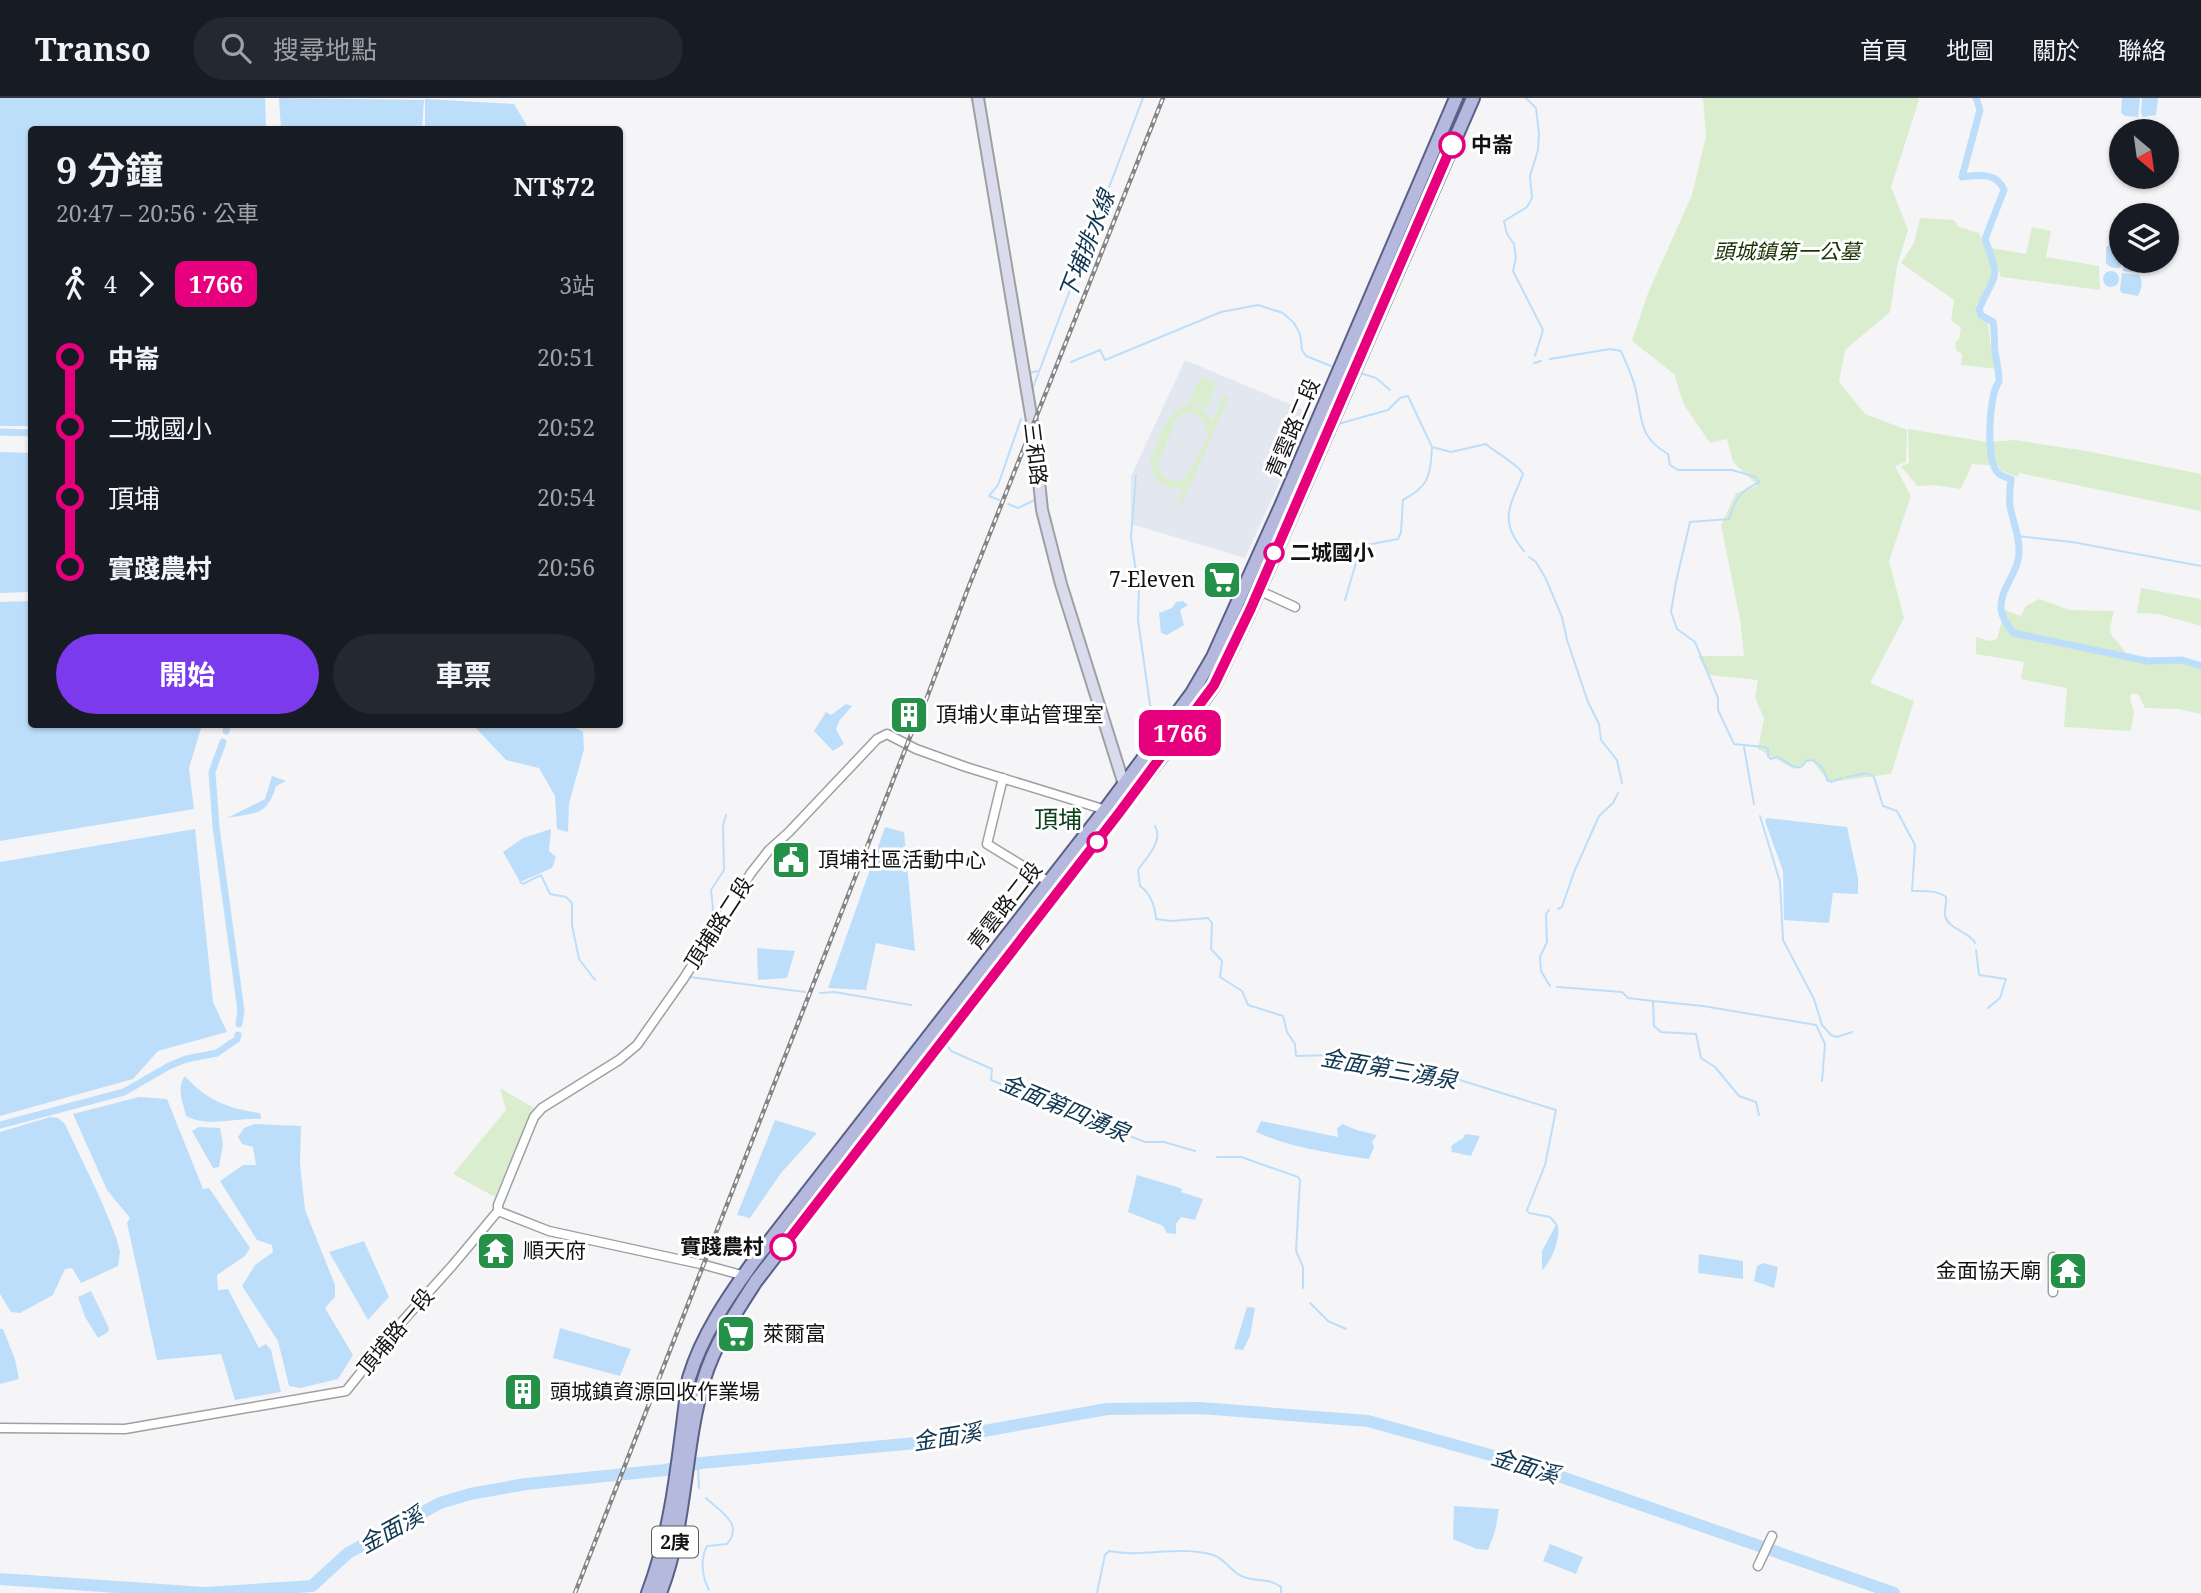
<!DOCTYPE html>
<html lang="zh-TW">
<head>
<meta charset="utf-8">
<style>
  :root { --surface:#171b24; --page:#242831; --text:#f1f3f6; --muted:#9ea1a6; --line:#363941; --accent:#7c3aed }
  body { margin:0; font-family:"Noto Serif","Noto Sans TC",serif; background:var(--page); color:var(--text); height:100vh; display:flex; flex-direction:column; font-size:26px; white-space:nowrap }
  * { box-sizing:border-box; margin:0 }
  p { font-size:23px; color:var(--muted) }
  .icon { flex:none; width:38px; height:38px; fill:none; stroke:currentColor; stroke-width:2; stroke-linecap:round; stroke-linejoin:round }
  .map { position:relative; flex:1; overflow:hidden }
  .details { position:absolute; left:28px; top:28px; width:595px; height:602px; display:flex; flex-direction:column; background:var(--surface); border-radius:7px; box-shadow:0 2px 5px #0004 }
  .details>* { flex:none }
  .badge { padding:0 14px; border-radius:10px; font-size:24px; line-height:46px }
  .needle { width:46px; rotate:151deg }
  .fabs { position:absolute; left:2109px; top:21px; display:grid; gap:14px }
  .fabs a { display:grid; place-items:center; width:70px; height:70px; border-radius:50%; background:var(--surface); box-shadow:0 2px 5px #0004; font-size:35px }
  .map>.badge { position:absolute; translate:-50% -50%; box-shadow:0 0 0 4px #fff }
  .legs { display:flex; align-items:center; gap:10px; height:77px; padding:0 28px; font-size:23px }
  .legs p { margin-inline-start:auto }
  .summary { display:flex; align-items:center; justify-content:space-between; height:119px; padding:0 28px }
  h1 { font-size:38px; font-weight:700; line-height:52px }
  .cta { display:flex; gap:14px; margin-top:auto; padding:14px 28px }
  .cta a { flex:1; height:80px; border-radius:42px; background:var(--accent); color:#fff; font-size:28px; font-weight:700; line-height:80px; text-align:center }
  .cta a+a { background:var(--page); color:var(--text) }
  ul { padding:0 28px; list-style:none }
  li { display:flex; align-items:center; gap:24px; height:70px; font-size:26px }
  li i { display:grid; place-items:center; width:10px; height:100%; margin:0 9px; background:currentColor }
  li i::after { content:''; width:18px; height:18px; margin:-9px; border:5px solid; border-radius:50%; background:var(--surface) }
  li p { margin-inline-start:auto }
  li:first-child i { background:linear-gradient(#0000 50%,currentColor 0) }
  li:last-child i { background:linear-gradient(currentColor 50%,#0000 0) }
  header { display:flex; align-items:center; gap:42px; box-sizing:border-box; height:98px; padding:0 35px; background:var(--surface); border-bottom:2px solid var(--line) }
  header strong { font-size:33px }
  nav { display:flex; gap:38px; margin-inline-start:auto; font-size:24px }
  .search { width:490px; height:63px; background:var(--page); display:flex; align-items:center; gap:18px; box-sizing:border-box; padding:0 24px; border-radius:38px; color:var(--muted); font-size:26px }
  .map>svg:first-child { display:block }
</style>
</head>
<body>
<header>
<strong>Transo</strong>
<div class="search"><svg class="icon" aria-label="search" viewBox="0 0 24 24"><circle cx="10" cy="10" r="6"/><path d="M15 15l6 6"/></svg>搜尋地點</div>
<nav><a>首頁</a><a>地圖</a><a>關於</a><a>聯絡</a></nav>
</header>
<div class="map">
<svg width="2201" height="1495" viewBox="0 0 2201 1495">
  <rect width="100%" height="100%" fill="#f5f5f7"/>
  <path fill="#e3e8f0" d="M1185,262L1311,315L1245,460L1131,426V378Z"/>
  <path fill="#daedcf" fill-rule="evenodd" d="M1703,0H1917L1919,2L1891,89L1908,132L1897,168L1890,214L1845,252L1839,284L1865,316L1907,332L1906,364L1895,368L1911,398L1889,463L1904,520L1870,585L1914,603L1891,676L1829,684L1811,661L1794,671L1758,651L1764,621L1755,599L1758,582L1709,577L1698,558H1744L1740,521L1721,427L1736,395L1758,388L1733,364L1727,341L1710,345L1684,307L1674,276L1632,243L1648,195L1692,97L1706,38Z
    M1920,120L1954,122L1959,129L1979,135C1993,168 2000,175 1976,207V215L1988,225L1991,250L1996,271L1961,267L1962,256L1956,252L1955,245L1959,241L1961,229L1951,223L1954,202L1901,165L1914,145Z
    M2032,129L2051,133L2046,159L2099,168L2100,192L2001,179L1991,150L2026,156Z
    M1201,278L1217,285L1206,311L1189,304Z
    M1224,297L1229,299L1183,405L1177,404L1183,391C1163,392 1154,383 1150,363C1159,341 1164,313 1190,306L1203,312L1212,323ZM1191,315L1202,321L1208,336C1201,349 1189,388 1171,383C1163,381 1160,373 1158,366L1176,321L1181,317Z
    M1908,331L1987,344L2015,342L2086,353L2201,376V413L2019,375L2018,379L2000,372L1999,368L1972,366L1961,391L1935,387L1917,388L1901,368L1909,365Z
    M2141,490L2201,501V528L2158,516L2137,515Z
    M2039,501L2070,512L2114,513L2110,530L2111,536L2130,560L2150,565H2183L2201,570V616L2178,611L2145,610L2138,596H2131L2130,601L2134,614L2131,633L2064,629L2067,590L2021,581L2024,564L1976,556V539L1989,543L1997,541L2005,512L2021,518L2026,508Z
    M500,990L534,1010L495,1099L453,1076L506,1012Z"/>
  <path fill="#bddefa" d="M0,0H265L266,31L32,32L31,328H0Z
    M279,0L424,2L422,31H281Z
    M2122,0H2140L2138,19L2125,18L2121,15Z
    M2142,0H2158L2156,17L2143,19L2141,15Z
    M425,1L514,6L526,26L527,31H425Z
    M2113,145L2121,154V169C2116,172 2109,169 2106,165V149Z
    M2124,163H2147L2146,168L2138,175L2123,173Z
    M2103 181a8 8 0 1 1 16 0a8 8 0 1 1-16 0Z
    M2122,175L2139,177C2144,183 2141,192 2138,198L2122,195L2120,192Z
    M0,354L31,355V494L0,495Z
    M31,503L32,626L202,627L189,670L194,711L0,743V504Z
    M1183,503L1188,507L1180,512L1184,527L1167,537L1161,535L1159,515L1172,510L1176,504Z
    M846,606L852,608L839,623L836,631L844,646L833,653L814,633L826,614L831,617Z
    M487,627H570L583,634L584,651L569,706L568,734L557,731L555,698L539,670L506,662L474,628Z
    M272,678L286,683L276,688C267,718 256,715 227,720L265,701Z
    M1766,720L1847,729L1858,780V796L1833,795L1829,825L1784,822L1783,773L1765,723Z
    M885,729L904,734L915,853L876,845L866,892L828,890Z
    M195,731L213,904L227,934L158,953L133,981L0,1018V764Z
    M551,731L549,753L556,759L552,770L520,784L503,754L523,740Z
    M757,850L795,853L787,880L758,882Z
    M185,978C206,1002 229,1011 260,1015L261,1021C237,1019 209,1030 186,1018C183,1004 176,990 185,978Z
    M139,999L167,1001L203,1091L209,1090L250,1150L245,1158L217,1177L218,1192L228,1191L259,1250L266,1246L271,1252L281,1294L235,1302L221,1256L157,1262L127,1125L130,1120L107,1092L73,1016Z
    M50,1019L58,1020L65,1026L101,1102L116,1139L120,1154L118,1168L81,1185L72,1170L65,1171L53,1197L20,1215L11,1214L0,1196V1034Z
    M775,1022L817,1035L781,1075L750,1120L737,1117Z
    M1261,1023L1338,1039L1337,1030L1343,1026C1353,1032 1365,1034 1377,1037L1372,1044L1374,1049L1369,1061C1330,1055 1292,1050 1256,1034Z
    M255,1026L301,1028L300,1065L305,1112L335,1187V1199L325,1210L353,1257L338,1281L300,1290L289,1288L278,1243L242,1188L255,1167L273,1154L272,1147L257,1142L220,1083L243,1067H256L253,1049L242,1046L238,1039L244,1030Z
    M199,1029L220,1030L223,1046L219,1069L213,1070L192,1033Z
    M1465,1036L1480,1038L1471,1058L1452,1054L1451,1048L1463,1040Z
    M1137,1077L1177,1089L1182,1091L1181,1094L1203,1101L1195,1122L1181,1119L1176,1126V1136L1167,1135L1163,1128L1128,1114Z
    M1557,1125C1562,1137 1552,1164 1542,1172V1153Z
    M364,1143L389,1199L368,1222L329,1154Z
    M1699,1156L1743,1163V1181L1698,1175Z
    M1763,1165L1778,1169L1774,1190L1754,1183L1757,1168Z
    M91,1193L109,1230L108,1234L98,1240L85,1219L78,1199Z
    M1247,1209L1255,1210L1250,1238L1243,1252L1234,1251Z
    M560,1230L631,1251L620,1278L553,1260Z
    M0,1231H3L15,1261L19,1281L0,1286Z
    M1454,1408L1499,1411L1495,1433L1488,1452L1477,1451L1453,1441Z
    M1550,1446L1583,1459L1576,1476L1543,1463Z"/>
  <g fill="none" stroke-linecap="round" stroke-linejoin="round">
    <path stroke="#bddefa" stroke-width="2" d="M1526,0L1536,10L1539,36L1538,52L1530,78L1532,100L1527,109L1504,123L1507,136L1514,146L1516,160L1513,173L1543,232L1535,258
      M1550,261L1610,251L1621,253C1626,265 1632,277 1635,289C1643,320 1637,338 1668,356L1670,367L1678,372H1732L1756,379L1759,385C1740,392 1735,402 1729,421L1690,424L1676,484L1671,514L1677,531L1695,544L1718,600V612L1734,646L1764,649L1768,651V658L1771,661L1777,659C1789,663 1797,678 1806,663L1812,662C1821,667 1825,672 1827,682L1831,684L1842,680
      M1071,264L1100,252L1105,262L1221,214L1258,207L1283,215L1294,225L1300,236L1302,252L1306,258L1331,268
      M1534,265L1541,263
      M1030,275L1037,273
      M1360,275L1376,280L1390,292
      M1032,292L1143,0
      M1400,300L1408,298L1432,349L1451,354L1486,346C1496,355 1519,367 1523,376C1510,409 1498,422 1524,453
      M1338,326L1388,312L1399,301
      M1136,377L1131,440L1137,481
      M999,402L989,398L998,387L1021,321
      M1008,406L1018,410L1035,402
      M2017,438L2072,444L2201,468
      M1529,459L1536,464L1546,481L1562,519L1567,542L1588,604L1599,626L1601,642L1617,662L1622,685
      M1139,486L1138,522L1154,635
      M1345,502L1361,448L1398,441L1401,434L1403,402C1429,388 1430,379 1432,350
      M1744,649L1754,706
      M1847,679L1867,675L1874,679L1883,708L1897,713L1915,747L1912,793C1925,793 1936,792 1946,799C1947,805 1944,812 1945,817C1947,831 1970,834 1975,845
      M1760,718L1780,784L1783,842L1814,901L1822,927L1831,937L1837,939L1852,934
      M1155,728C1164,743 1146,760 1138,772L1140,788C1151,796 1155,808 1156,821L1171,823L1208,820L1212,825L1211,851L1222,863L1220,879L1242,893L1248,907L1283,918L1287,934L1295,946L1296,958L1331,957L1368,968L1416,972L1447,978L1556,1012L1545,1067L1527,1112L1529,1115L1550,1119L1556,1126
      M520,784L523,786L541,777L550,796L566,799L572,805V827L579,861L595,882
      M1558,811L1562,809L1574,774L1599,718L1613,705L1618,695
      M1549,812L1546,816L1547,844L1540,859L1541,873L1550,888
      M706,830L713,811L711,792L724,772L723,728L726,717
      M1976,852L1979,877L2006,881L2000,900L1988,910
      M689,877L690,879L805,894
      M1557,889L1622,894L1628,900L1653,903L1654,928L1661,934L1696,936L1701,960L1715,969L1739,998L1756,1004L1759,1017
      M820,895L834,894L911,907
      M1653,903L1703,908L1816,927L1825,946L1822,983
      M947,947L951,953L992,971L991,982L1145,1044H1164L1195,1053
      M1217,1059H1241L1298,1079L1300,1082L1296,1153L1303,1169V1190
      M1310,1205L1328,1223L1346,1231
      M698,1366L699,1390
      M706,1400C718,1412 745,1425 727,1446L707,1448C700,1461 702,1479 709,1492
      M1097,1495L1105,1457L1109,1453C1144,1460 1178,1447 1213,1457C1225,1460 1232,1476 1244,1479C1257,1484 1270,1480 1281,1489V1495"/>
    <path stroke="#bddefa" stroke-width="7" d="M1976,0L1980,12L1962,79C1979,77 1997,74 2004,92L1985,141C2001,183 1996,173 1979,211L1981,217L1993,224C1995,235 1994,244 1995,254C1997,265 1999,273 1999,284C1989,295 1987,354 1994,368C1997,377 2003,378 2011,381C2010,390 2009,399 2010,408C2013,425 2022,444 2018,462C2014,480 2000,492 2001,511C2002,520 2008,528 2013,535L2147,563L2182,562L2201,568
      M0,334L32,335
      M226,633L228,626
      M223,644L212,674L216,729L241,913L239,926
      M0,1027L124,994L169,968L186,961L217,955L237,941L238,937"/>
    <path stroke="#bddefa" stroke-width="12" d="M0,1481L205,1495L312,1488L348,1455L440,1405L470,1396L526,1386L665,1372L701,1365L916,1345L1107,1311L1200,1310L1368,1323L1530,1368L1894,1495"/>
    <g stroke="#9fa0a1" stroke-width="11">
      <path id="minor" d="M1258,492L1295,509
        M1003,680L987,746L1049,784
        M498,1113L549,1133L705,1167L745,1178
        M2053,1194V1159
        M0,1330L125,1331L346,1293L399,1227L452,1168L498,1113V1107L534,1019L542,1010L619,962L637,947L684,880L751,775L769,752L789,734L877,641L887,636L916,651L966,669L1106,712
        M1758,1468L1772,1438"/>
    </g>
    <g stroke="#9fa0a1" stroke-width="14">
      <path id="secondary" d="M978,0L1034,335L1042,412L1061,486L1126,693"/>
    </g>
    <g stroke="#5b6088" stroke-width="16">
      <path id="primary" d="M648,1495C674,1427 679,1352 689,1280C702,1237 728,1199 754,1163L1105,712L1192,595L1213,559L1281,408L1456,0
        M660,1495C687,1426 683,1351 704,1281C715,1245 736,1214 756,1183L1181,633L1214,587L1251,510L1473,0"/>
    </g>
    <use href="#minor" stroke="#fff" stroke-width="8"/>
    <use href="#secondary" stroke="#dadcee" stroke-width="10"/>
    <use href="#primary" stroke="#b4b9dd" stroke-width="12"/>
    <g stroke="#858586" stroke-width="4.5">
      <path id="rail" d="M575,1495L912,634L920,618L967,493L1163,0"/>
    </g>
    <use href="#rail" stroke="#fff" stroke-width="2" stroke-dasharray="5" stroke-linecap="butt"/>
  </g>
  <g fill="none" stroke-linecap="round" stroke-linejoin="round">
    <g stroke="#fff" stroke-width="16">
      <path id="line-1" d="M783,1149L1119,715L1214,587L1251,510L1452,47"/>
    </g>
    <use href="#line-1" stroke="#e6007e" stroke-width="10"/>
  </g>
  <defs>
    <g id="supermarket-square" transform="scale(2.0125)"><rect x="-9" y="-9" width="18" height="18" rx="4" fill="#259047" stroke="#fff"/><path d="M-6-5.5h2.5l.6 2H6L4.5 2H-2.5L-4.4-4H-6ZM-1.5 3.2a1.3 1.3 0 1 0 .1 0ZM3 3.2a1.3 1.3 0 1 0 .1 0Z" fill="#fff"/></g>
    <g id="building-square" transform="scale(2.0125)"><rect x="-9" y="-9" width="18" height="18" rx="4" fill="#259047" stroke="#fff"/><path d="M-4-6H4V6H1V3H-1V6H-4ZM-2.5-4.3h1.7v1.8h-1.7ZM.8-4.3h1.7v1.8H.8ZM-2.5-1h1.7V.8h-1.7ZM.8-1h1.7V.8H.8Z" fill="#fff"/></g>
    <g id="civic-square" transform="scale(2.0125)"><rect x="-9" y="-9" width="18" height="18" rx="4" fill="#259047" stroke="#fff"/><path d="M-.6-6.5H3V-4.5H.6V-3L4-1V1h2V6H-6V1h2V-1L-.6-3ZM-1.2 2.5V6h2.4V2.5Z" fill="#fff"/></g>
    <g id="temple-square" transform="scale(2.0125)"><rect x="-9" y="-9" width="18" height="18" rx="4" fill="#259047" stroke="#fff"/><path d="M0-6L5-2H3V0L6.5 2.5H4V6H1.5V3h-3V6H-4V2.5H-6.5L-3 0V-2H-5Z" fill="#fff"/></g>
  </defs>
  <g fill-rule="evenodd">
    <use href="#supermarket-square" x="1222" y="482"/>
    <use href="#building-square" x="909" y="617"/>
    <use href="#civic-square" x="791" y="762"/>
    <use href="#temple-square" x="496" y="1153"/>
    <use href="#temple-square" x="2068" y="1173"/>
    <use href="#supermarket-square" x="736" y="1236"/>
    <use href="#building-square" x="523" y="1294"/>
  </g>
  <g fill="#fff" stroke="#e6007e" stroke-width="3.5">
    <circle cx="1452" cy="47" r="12"/>
    <circle cx="1274" cy="455" r="9"/>
    <circle cx="1097" cy="744" r="9"/>
    <circle cx="783" cy="1149" r="12"/>
  </g>
  <g text-anchor="middle" stroke-width="6" stroke-linejoin="round" paint-order="stroke">
    <rect fill="#fff" stroke="#5a5a5a" stroke-width="2" x="652" y="1428.5" width="46" height="31" rx="5"/>
    <g font-size="19" font-weight="bold" fill="#131313">
      <text x="675" y="1451">2庚</text>
    </g>
    <g font-size="21" font-weight="bold" fill="#131313" stroke="#fff" text-anchor="start">
      <text x="1471" y="54">中崙</text>
      <text x="1290" y="462">二城國小</text>
      <text x="764" y="1156" text-anchor="end">實踐農村</text>
    </g>
    <g font-size="21" font-style="italic" fill="#193402" stroke="#fff">
      <text x="1787" y="161">頭城鎮第一公墓</text>
    </g>
    <g font-size="21" fill="#131313" stroke="#fff">
      <text transform="translate(1293 330) rotate(-67)" y="7">青雲路二段</text>
      <text transform="translate(1035 356) rotate(83)" y="7">三和路</text>
      <text transform="translate(1005 808) rotate(-52)" y="7">青雲路二段</text>
      <text transform="translate(719 825) rotate(-57)" y="7">頂埔路二段</text>
      <text transform="translate(396 1234) rotate(-50)" y="7">頂埔路一段</text>
    </g>
    <g font-size="21" fill="#131313" stroke="#fff" text-anchor="start">
      <text x="1195" y="489" text-anchor="end">7-Eleven</text>
      <text x="936" y="624">頂埔火車站管理室</text>
      <text x="818" y="769">頂埔社區活動中心</text>
      <text x="523" y="1160">順天府</text>
      <text x="2041" y="1180" text-anchor="end">金面協天廟</text>
      <text x="763" y="1243">萊爾富</text>
      <text x="550" y="1301">頭城鎮資源回收作業場</text>
    </g>
    <g font-size="23" font-style="italic" fill="#0f3752" stroke="#fff">
      <text transform="translate(1087 147) rotate(-69)" y="8">下埔排水線</text>
      <text transform="translate(1389 971) rotate(10)" y="8">金面第三湧泉</text>
      <text transform="translate(1065 1010) rotate(23)" y="8">金面第四湧泉</text>
      <text transform="translate(947 1339) rotate(-9)" y="8">金面溪</text>
      <text transform="translate(1525 1368) rotate(17)" y="8">金面溪</text>
      <text transform="translate(391 1432) rotate(-29)" y="8">金面溪</text>
    </g>
    <g font-size="24" fill="#0e401e" stroke="#fff">
      <text x="1058" y="730">頂埔</text>
    </g>
  </g>
</svg>
<div class="fabs">
<a><svg class="needle" viewBox="-14 -14 28 28"><path d="M0-13l5 13h-10z" fill="#e53935"/><path d="M0 13l5-13h-10z" fill="#9ea1a6"/></svg></a>
<a><svg class="icon" aria-label="layers" viewBox="0 0 24 24"><path d="M12 4l9 5-9 5-9-5zM3 14l9 5 9-5"/></svg></a>
</div>
<b class="badge" style="left:1180px;top:635px;background:#e6007e;color:#fff">1766</b>
<section class="details">
<div class="summary"><div><h1>9 分鐘</h1><p>20:47 – 20:56 · 公車</p></div><b>NT$72</b></div>
<div class="legs"><svg class="icon" aria-label="walk" viewBox="0 0 24 24"><circle cx="13" cy="4" r="2"/><path d="M13 8l-2 6 4 7M11 14l-3 7M7 12l3-4h3l4 4"/></svg>4<svg class="icon" aria-label="forward" viewBox="0 0 24 24"><path d="M9 5l7 7-7 7"/></svg><b class="badge" style="background:#e6007e;color:#fff">1766</b><p>3站</p></div>
<ul>
<li><i style="color:#e6007e"></i><b>中崙</b><p>20:51</p></li>
<li><i style="color:#e6007e"></i><span>二城國小</span><p>20:52</p></li>
<li><i style="color:#e6007e"></i><span>頂埔</span><p>20:54</p></li>
<li><i style="color:#e6007e"></i><b>實踐農村</b><p>20:56</p></li>
</ul>
<div class="cta"><a>開始</a><a>車票</a></div>
</section>
</div>
</body>
</html>
